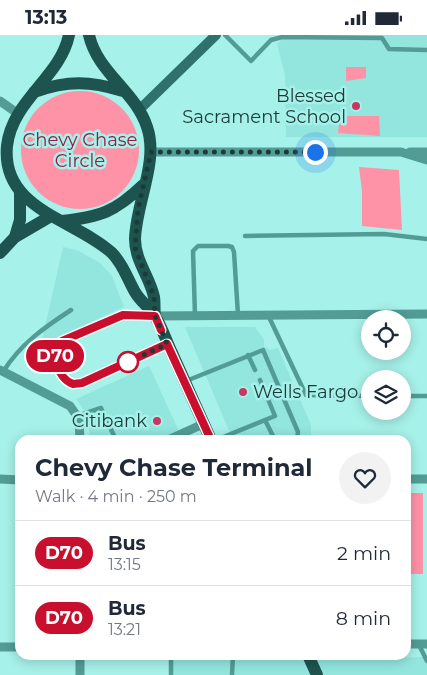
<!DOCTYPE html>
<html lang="en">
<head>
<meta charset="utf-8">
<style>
  :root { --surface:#fff; --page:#f2f2f3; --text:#1f2937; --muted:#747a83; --line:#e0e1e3 }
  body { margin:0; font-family:Montserrat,sans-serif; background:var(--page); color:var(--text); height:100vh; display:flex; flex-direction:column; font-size:19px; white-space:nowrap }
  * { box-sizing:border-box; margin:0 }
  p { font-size:16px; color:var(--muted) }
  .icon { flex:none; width:28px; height:28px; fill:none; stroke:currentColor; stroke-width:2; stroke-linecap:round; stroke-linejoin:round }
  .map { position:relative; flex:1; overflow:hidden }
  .sheet { position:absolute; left:15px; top:400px; width:396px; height:225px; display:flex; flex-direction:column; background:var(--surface); border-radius:15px; box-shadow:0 2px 12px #0003 }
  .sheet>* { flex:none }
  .badge { padding:0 10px; border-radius:16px; font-size:18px; line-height:32px }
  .tools { position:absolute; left:361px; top:275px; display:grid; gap:10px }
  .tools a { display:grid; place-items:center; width:50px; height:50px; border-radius:50%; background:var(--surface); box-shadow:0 2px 12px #0003; font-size:25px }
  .you { position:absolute; width:25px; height:25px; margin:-12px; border:4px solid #fff; border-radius:50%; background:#1a73e8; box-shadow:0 0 0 8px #1a73e833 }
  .map>.badge { position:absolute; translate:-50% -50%; box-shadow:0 0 0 2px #fff }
  .round { display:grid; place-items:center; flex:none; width:52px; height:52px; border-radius:26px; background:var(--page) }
  .headline { display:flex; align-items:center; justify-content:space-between; height:85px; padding:0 20px }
  h1 { font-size:24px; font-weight:700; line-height:38px }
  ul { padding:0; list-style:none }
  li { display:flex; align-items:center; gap:15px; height:65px; padding:0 20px; border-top:1px solid var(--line) }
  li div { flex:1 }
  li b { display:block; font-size:19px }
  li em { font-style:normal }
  li .badge { min-width:55px; font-weight:700; text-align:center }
  .status { display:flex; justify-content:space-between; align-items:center; height:35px; padding:0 25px; background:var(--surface); direction:ltr }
  .status svg { height:14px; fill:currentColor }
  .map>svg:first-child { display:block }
</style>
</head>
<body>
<div class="status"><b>13:13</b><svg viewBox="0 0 49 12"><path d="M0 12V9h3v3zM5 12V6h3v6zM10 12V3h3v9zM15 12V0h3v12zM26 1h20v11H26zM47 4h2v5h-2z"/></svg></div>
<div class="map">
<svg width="427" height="640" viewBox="0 0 427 640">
  <rect width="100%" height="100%" fill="#a6f1e9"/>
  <path fill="#92e6de" d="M286,0H427V102H286L285,40L277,9Z
    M63,212L79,216L100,228L112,241L124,272L45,308L42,305Z
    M185,292H255L264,305V311L270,315L278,313L311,390V405H233Z
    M149,331L183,405H90L88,381L76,364Z
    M170,620H281L283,625L427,622V640H170Z"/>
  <path fill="#fe92a7" d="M346,32H366V43L346,46Z
    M21 115a59 59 0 1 1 118 0a59 59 0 1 1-118 0Z
    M340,81H379L380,101L338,98Z
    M359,132L399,135L402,195L362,191V156Z
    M406,458H423V539H406Z"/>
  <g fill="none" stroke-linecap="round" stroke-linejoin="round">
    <path stroke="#529c95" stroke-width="4.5" d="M225,0L251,26L271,5L282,2L382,3L389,14L427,15
      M245,201L384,199L427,204
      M268,280L306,360L370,361
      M151,281L123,280L62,305L55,318L64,343L73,349L82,347L167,309
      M195,281L193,216L198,211H228L232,212L234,217L238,280
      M248,320L255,335
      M3,337C20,309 45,292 71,275
      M186,346L263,315L298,397L297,403L294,405
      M402,361H427
      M77,381L101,373L116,405
      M265,385L274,403L280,405
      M216,405L275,381L260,345
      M419,610L427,626
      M171,620V640
      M232,640L233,620"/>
    <path stroke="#529c95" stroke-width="9" d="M0,66L17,78
      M151,117H401L427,125
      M410,117H427
      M155,281L427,279
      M0,335L70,371L79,384L80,405
      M168,405L203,389
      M0,444L20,445
      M406,444H427
      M406,609H427
      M0,612H20
      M80,640V620"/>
    <path stroke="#2f726d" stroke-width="10" d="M139,75L216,0"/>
    <path stroke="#1e544f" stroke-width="12" d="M69,0C60,43 12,65 7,111C1,175 75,184 112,218C123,229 127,243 135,257C140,266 149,272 154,280C162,291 166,306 172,318C185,347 198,376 211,405
      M89,0C97,37 136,57 147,92C159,126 136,168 135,204C135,226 150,242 154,262C155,268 154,275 155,281
      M34,57C68,45 90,46 123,56
      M62,186C100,182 115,177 143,150
      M15,202L20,185V157
      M0,218L15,202L51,181
      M308,620L317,640"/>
  </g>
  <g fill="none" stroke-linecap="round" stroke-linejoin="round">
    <g stroke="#fff" stroke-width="11">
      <path id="line" d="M161,295L155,281L123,280L62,306C50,318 57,343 73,349L82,348L167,309L211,405"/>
    </g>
    <use href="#line" stroke="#c8102e" stroke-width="8"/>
    <path stroke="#1c3a38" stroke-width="5" stroke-dasharray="0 9" d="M128,327L167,309L155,281L154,261L135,213L138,174L151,117H315"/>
  </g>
  <g fill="#c73861" stroke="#a6f1e9" stroke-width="2">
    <circle cx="356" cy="71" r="5"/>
    <circle cx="243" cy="357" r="5"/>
    <circle cx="157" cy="386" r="5"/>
  </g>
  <circle fill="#fff" stroke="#c8102e" stroke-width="2.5" cx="128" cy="327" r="10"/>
  <g text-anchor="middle" stroke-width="5" stroke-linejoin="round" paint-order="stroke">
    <g font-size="18" fill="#1c3a38" stroke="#a6f1e9" text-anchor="end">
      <text x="346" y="67">Blessed<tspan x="346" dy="21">Sacrament School</tspan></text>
      <text x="253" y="363" text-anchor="start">Wells Fargo</text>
      <text x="147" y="392">Citibank</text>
    </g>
    <g font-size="18" fill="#961c43" stroke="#a6f1e9">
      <text x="80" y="111">Chevy Chase<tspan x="80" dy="21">Circle</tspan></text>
    </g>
  </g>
</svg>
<div class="tools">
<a><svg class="icon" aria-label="locate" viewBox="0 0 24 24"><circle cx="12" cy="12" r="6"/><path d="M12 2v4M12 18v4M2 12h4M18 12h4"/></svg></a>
<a><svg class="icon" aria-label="layers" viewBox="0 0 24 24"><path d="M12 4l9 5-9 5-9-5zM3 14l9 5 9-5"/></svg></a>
</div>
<div class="you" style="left:315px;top:117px"></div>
<b class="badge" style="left:55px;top:321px;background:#c8102e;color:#fff">D70</b>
<section class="sheet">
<div class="headline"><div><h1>Chevy Chase Terminal</h1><p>Walk · 4 min · 250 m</p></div><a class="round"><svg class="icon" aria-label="heart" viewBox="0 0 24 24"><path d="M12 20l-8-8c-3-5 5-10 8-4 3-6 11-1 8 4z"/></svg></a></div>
<ul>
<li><span class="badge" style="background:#c8102e;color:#fff">D70</span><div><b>Bus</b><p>13:15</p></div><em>2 min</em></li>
<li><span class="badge" style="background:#c8102e;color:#fff">D70</span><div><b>Bus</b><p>13:21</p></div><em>8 min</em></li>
</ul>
</section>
</div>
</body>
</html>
